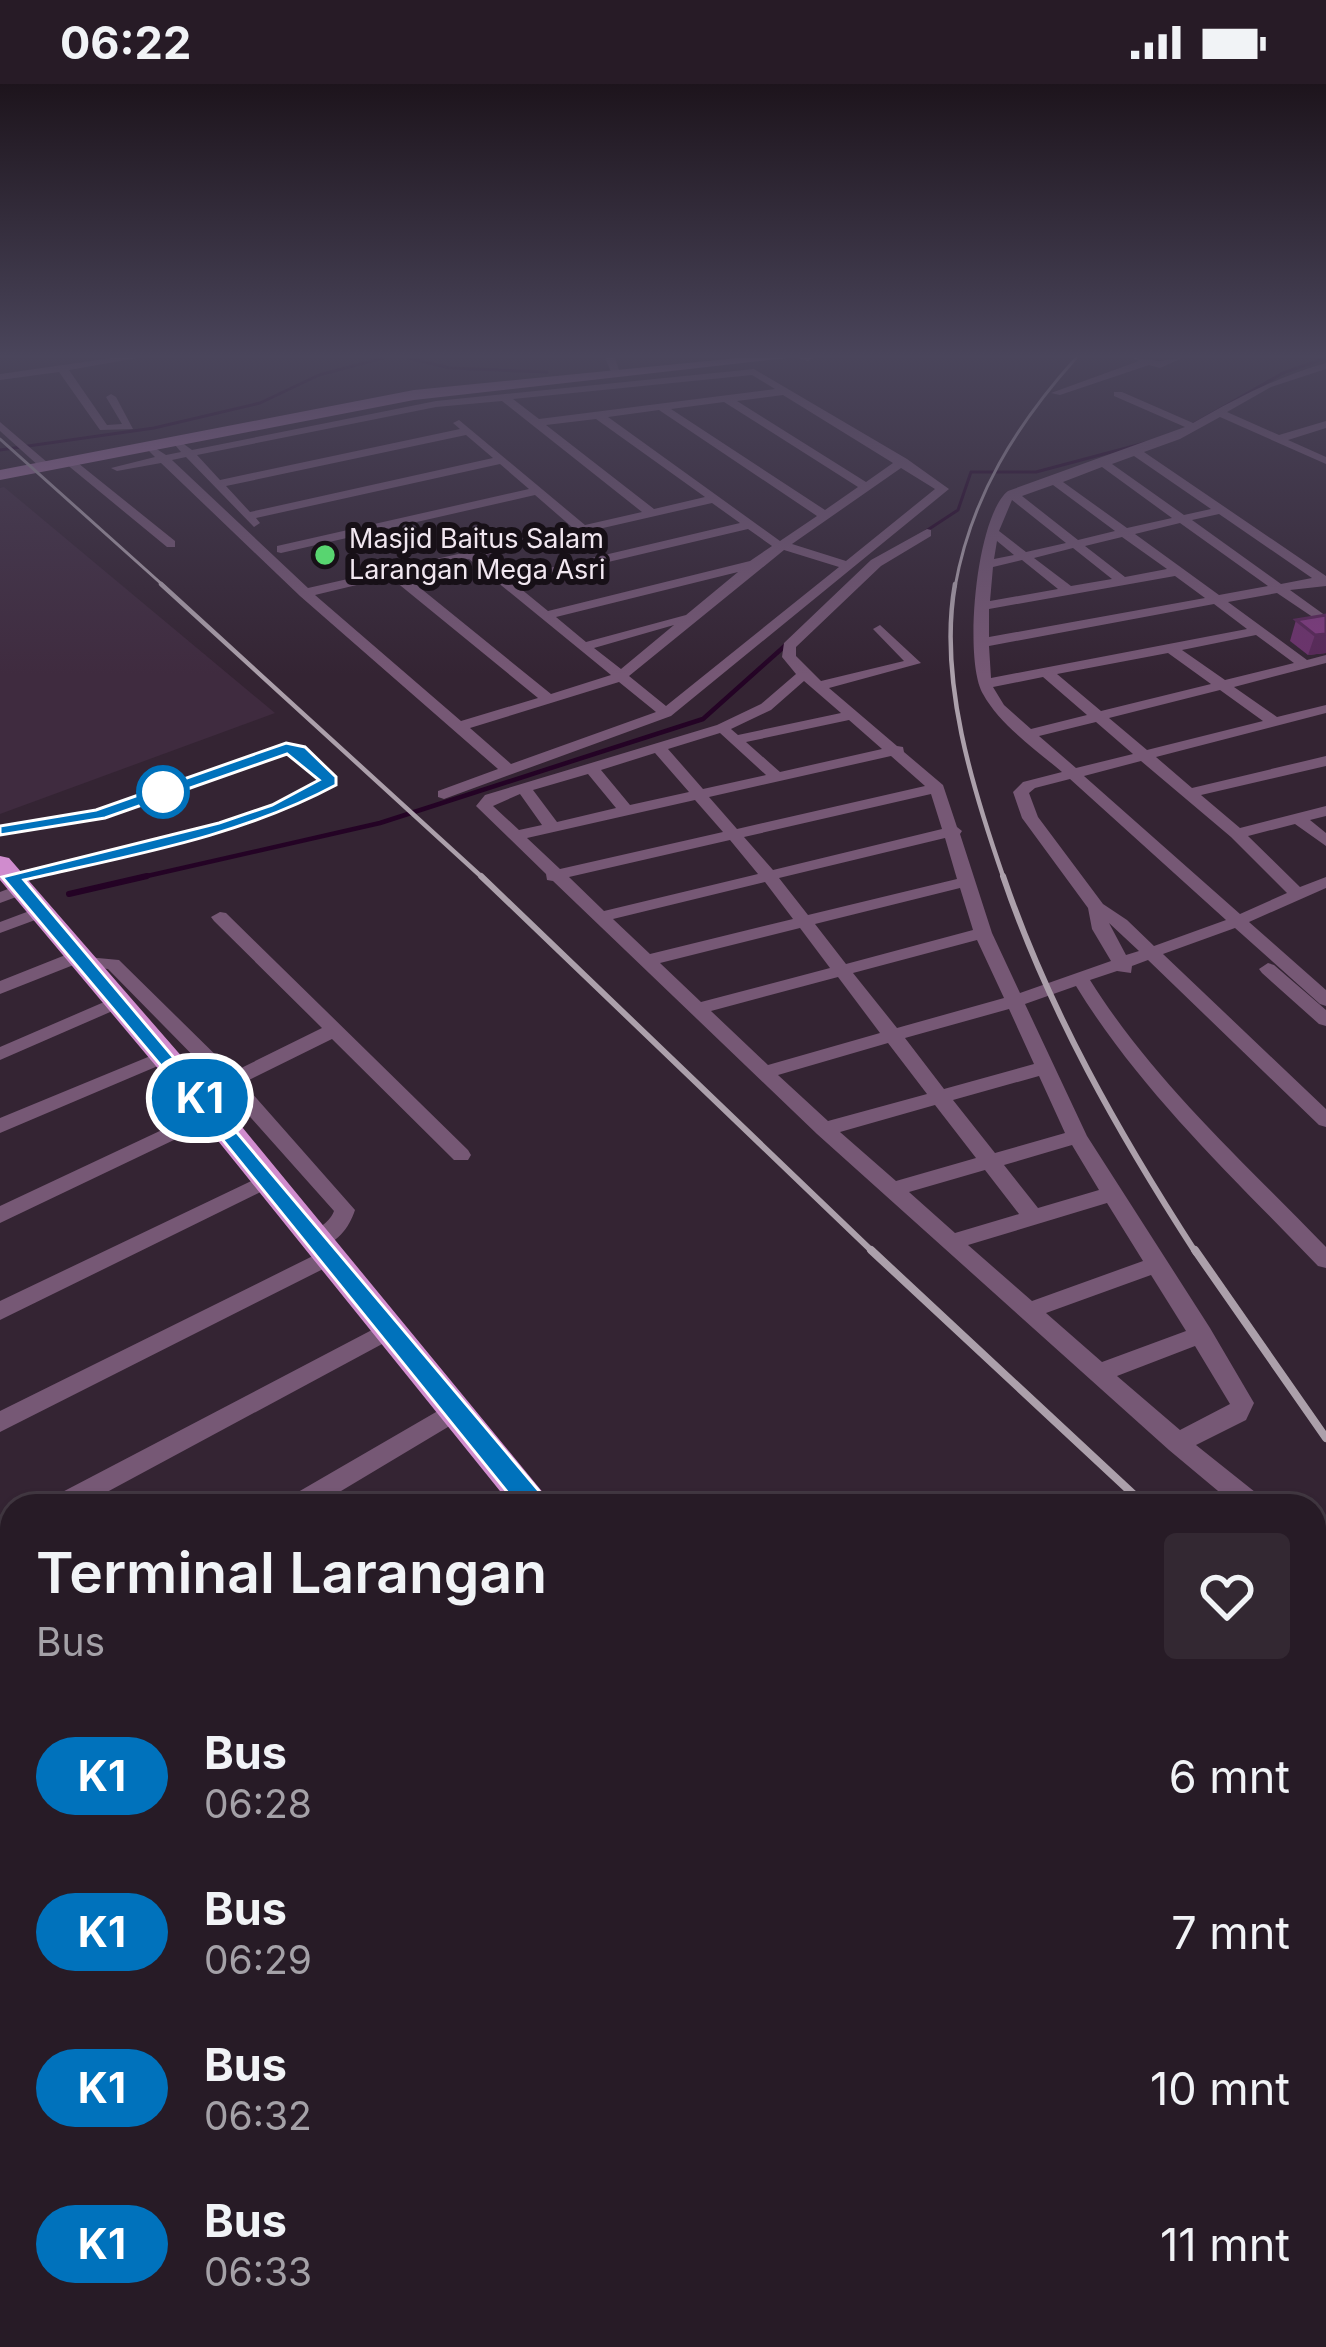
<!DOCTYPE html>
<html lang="id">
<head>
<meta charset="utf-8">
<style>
  :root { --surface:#271b26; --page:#332832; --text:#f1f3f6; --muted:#a4a1a7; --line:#433943 }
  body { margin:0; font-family:Inter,sans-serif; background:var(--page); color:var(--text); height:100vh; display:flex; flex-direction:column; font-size:45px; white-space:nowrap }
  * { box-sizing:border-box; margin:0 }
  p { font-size:39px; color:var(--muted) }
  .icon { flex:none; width:66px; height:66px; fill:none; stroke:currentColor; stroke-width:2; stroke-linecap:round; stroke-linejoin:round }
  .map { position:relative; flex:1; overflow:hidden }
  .sheet { position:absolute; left:0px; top:1410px; width:1326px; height:855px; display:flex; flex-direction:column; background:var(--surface); border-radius:36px 36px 0 0; box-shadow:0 3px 9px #0004,0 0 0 3px var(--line) }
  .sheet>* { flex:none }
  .badge { padding:0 24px; border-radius:39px; font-size:42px; line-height:78px }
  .map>.badge { position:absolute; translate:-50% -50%; box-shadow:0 0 0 6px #fff }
  .round { display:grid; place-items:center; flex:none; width:126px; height:126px; border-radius:12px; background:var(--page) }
  .headline { display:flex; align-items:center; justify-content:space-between; height:204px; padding:0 36px }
  h1 { font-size:57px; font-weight:600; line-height:90px }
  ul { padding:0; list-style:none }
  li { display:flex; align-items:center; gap:36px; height:156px; padding:0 36px }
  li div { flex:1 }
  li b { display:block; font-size:45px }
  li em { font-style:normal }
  li .badge { min-width:132px; font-weight:700; text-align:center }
  .status { display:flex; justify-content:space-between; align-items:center; height:84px; padding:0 60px; background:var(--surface); direction:ltr }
  .status svg { height:33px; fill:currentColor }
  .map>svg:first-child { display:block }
</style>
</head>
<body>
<div class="status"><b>06:22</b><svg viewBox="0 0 49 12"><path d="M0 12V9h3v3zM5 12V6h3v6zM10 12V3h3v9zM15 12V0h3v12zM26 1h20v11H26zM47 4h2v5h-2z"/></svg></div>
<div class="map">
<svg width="1326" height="2263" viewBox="0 0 1326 2263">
  <rect width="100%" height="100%" fill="#342433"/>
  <path fill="#3f2b3f" d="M4,403L275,629L0,730V404Z"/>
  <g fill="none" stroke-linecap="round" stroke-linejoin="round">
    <path stroke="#240325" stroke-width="3" d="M408,274L450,284L547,288
      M1190,342L1283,289L1326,274
      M0,366L154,344L260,319L319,291L383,274
      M926,447L958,426L971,388H1036L1145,359"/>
    <path stroke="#240325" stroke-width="4.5" d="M134,795L380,739L703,635L787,560"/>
    <path stroke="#240325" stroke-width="6" d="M69,810L147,792"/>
    <path fill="#765875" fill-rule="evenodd" d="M112,274H137L69,286L107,341L122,340L106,313L111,310L116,313L133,345L100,346L59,288L0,296V290Z
      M605,274H615L621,292H613Z
      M797,274H813L808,277Z
      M1134,274L1160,277L1182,274L1160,284L1149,281L1060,311L1051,309L1139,277Z
      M1326,279V285L1271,303L1227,328L1279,351L1326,337V344L1288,356L1326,373V380L1220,333L1180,355L1144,368L1326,492V502L1290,506L1326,532V542L1277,509L1228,518L1307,576L1326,571V579L1234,603L1277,633L1326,621V629L1156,673L1192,704L1326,672V682L1201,711L1240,744L1326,722V732L1310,736L1326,749V762L1295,740L1248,752L1300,803L1326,793V804L1249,838L1326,906V922L1320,920L1235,844L1163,870L1326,1025V1043L1319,1041L1148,876L1132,882L1131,889L1117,887L1090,896C1154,998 1243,1077 1326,1163V1184L1318,1182C1232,1092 1141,1008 1076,902L1025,920L1087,1052L1210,1244L1254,1319L1246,1336L1196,1361L1260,1412L1263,1419L1262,1422H1236L1169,1366L817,1050L553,797L547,796L546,790L476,722L485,711L717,641L761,620L796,590L782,573L784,559L871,476L927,445L931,446V452L881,482L796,563V572L821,597L904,577L873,545L880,541L921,579L829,604L897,662L903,663L904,668L943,701L957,743L962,747L960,750L992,849L1020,909L1111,877L1092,845L1088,824L1022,734L1013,708L1023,698L1062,688C1035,665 1000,641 983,610C963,576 976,432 1008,407L1185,343L1114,312V308H1122L1193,339C1237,314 1274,294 1326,279ZM1134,372L1211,425L1184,431L1112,380ZM1102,383L1172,434L1127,444L1063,398ZM1053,401L1115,447L1078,456L1022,412ZM1012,416L1066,459L1026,468L999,447ZM1219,430L1312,494L1281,500L1192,436ZM1180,439L1268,502L1219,511L1135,450ZM1122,453L1167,485L1125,493L1085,462ZM997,457L1014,471L994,475ZM1073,464L1112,495L1071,502L1034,474ZM1022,476L1058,505L990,517L993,483ZM1175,492L1205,514L989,553V525ZM1214,520L1247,545L991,594L989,562ZM1256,551L1294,579L1225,596L1182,566ZM1168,569L1211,600L1101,627L1057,590ZM1043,593L1087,631L1031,645L1004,621L993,603ZM804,597L841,629L738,651L731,645L771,626ZM1220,606L1263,637L1147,666L1109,634ZM849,636L882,665L780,688L746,658ZM1096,638L1133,670L1076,684L1039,652ZM720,649L766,691L703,705L668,665ZM655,669L689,708L630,721L601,686ZM891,672L925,702L737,745L709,713ZM1141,677L1231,753L1287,809L1240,830L1084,692ZM588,690L616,724L557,738L533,706ZM1070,695L1226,836L1154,862L1127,836L1103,820L1038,733L1029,709L1035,704ZM520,710L542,741L519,746L493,722ZM931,710L942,745L773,786L744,753ZM695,716L723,748L560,785L527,754ZM945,754L957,795L808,831L779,794ZM730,756L758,790L604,827L569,793ZM765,798L793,835L650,870L613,835ZM960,804L973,846L846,880L815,840ZM1109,839L1139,867L1126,871ZM800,844L830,884L701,918L660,879ZM977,856L1004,914L897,944L853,889ZM838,893L880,949L768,981L711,927ZM1009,925L1034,980L944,1005L905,954ZM888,959L927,1010L828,1037L778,991ZM1039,992L1065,1049L995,1069L953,1016ZM935,1021L976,1074L896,1097L840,1048ZM1072,1061L1099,1106L1038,1124L1004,1081ZM985,1086L1019,1130L955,1149L909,1108ZM1107,1119L1143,1177L1032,1217L968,1161ZM1151,1191L1186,1247L1102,1278L1046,1229ZM1195,1262L1230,1320L1180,1346L1117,1292Z
      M754,285L907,375L949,405L671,632L444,715L438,713V707L498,685L300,512L161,379L117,387L111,384L155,373L149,367L155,364L166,371L181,368L175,361L181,358L192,366L436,317ZM752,291L775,305L539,335L513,315ZM783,311L893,379L866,398L737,317ZM502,317L642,428L585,441L459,336L453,339L460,345L220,396L197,371L436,323ZM724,318L858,403L825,426L671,325ZM659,326L817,432L780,457L608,333ZM596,335L705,413L654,425L546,341ZM466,351L493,374L250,428L226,402ZM186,373L254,443L260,439L256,434L500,380L529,405L277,462V468L281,469L535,411L573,444L308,504L172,376ZM901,384L935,405L846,477L792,460ZM712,419L740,439L507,494L481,472ZM748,445L772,462L750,477L548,527L515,500ZM784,466L839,483L666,622L629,592ZM469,475L611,591L551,610L403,490ZM738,488L686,531L586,558L556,533ZM390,493L538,614L461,637L315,511ZM674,541L621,585L594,564ZM619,598L656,628L511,680L470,644Z
      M0,338L48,379V383H40L0,347Z
      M65,375H73L175,457V463H167L65,379Z
      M21,800L29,805L27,809L0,819V808Z
      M40,823L49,828L46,832L0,849V838Z
      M220,828L226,829L468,1066L471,1071L468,1076H454L332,955L243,999L355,1126C349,1145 333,1166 310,1162L307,1156C314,1144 329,1141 334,1127L227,1007L206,1018H192L189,1013L217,996L108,885L76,880L0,910V897L73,868L79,867L87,873L119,876L233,988L322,944L214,837L211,833Z
      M1268,879L1274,881L1326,926V942L1319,940L1262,889L1259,885Z
      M118,912L124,914L127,918L124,922L0,976V963Z
      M165,966L172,968L174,972L172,976L0,1049V1034Z
      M213,1022L223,1029L220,1034L0,1139V1122Z
      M266,1090L273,1092L276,1097L273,1102L0,1236V1217Z
      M329,1164L337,1166L340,1172L337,1178L0,1348V1327Z
      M389,1237L397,1240L400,1246L397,1252L81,1422H46L49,1415Z
      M455,1317L463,1320L467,1327L463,1334L316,1422H283L286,1415Z
      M12,1436V1459L0,1464V1441Z
      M12,1575V1601L0,1607V1580Z
      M12,1707V1735L0,1740V1712Z
      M1314,2064L1326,2067V2101L1314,2096Z
      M911,2253H958L953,2263H906Z
      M1140,2253H1176L1181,2263H1145Z"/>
    <path fill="#765875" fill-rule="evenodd" d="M808,2253H865L860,2263H804Z"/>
    <path fill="#a0719f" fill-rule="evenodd" d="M738,274H787L414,316L0,396V386L414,306Z"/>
    <path fill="#d08cce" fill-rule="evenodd" d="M0,772L9,774L224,1021L554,1422H512L202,1037L0,796Z
      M1314,1953L1326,1958V2009L1314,2004Z"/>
    <path stroke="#aca0ab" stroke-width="3" d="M0,355L165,503
      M955,503C971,413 1016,341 1076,274"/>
    <path stroke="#aca0ab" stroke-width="4.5" d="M161,500L484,795
      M955,500C938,595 973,706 1004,795"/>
    <path stroke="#aca0ab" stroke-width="6" d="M481,792L874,1169
      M1003,792C1049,927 1119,1050 1196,1169"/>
    <path stroke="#aca0ab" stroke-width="8" d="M871,1166L1146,1422
      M1195,1166L1326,1354
      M1314,1578L1326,1589"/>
  </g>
  <path fill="#6d336d" d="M1326,531V569L1308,571L1290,557L1296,536Z"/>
  <path fill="#592959" d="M1326,550V569L1308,571L1315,551Z"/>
  <path fill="#7f3b7f" stroke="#592959" stroke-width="3" d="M1326,531V550L1315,551L1296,536Z"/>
  <linearGradient id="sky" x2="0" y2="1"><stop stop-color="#1d141c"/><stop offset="0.46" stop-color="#4a455b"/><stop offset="1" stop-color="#4a455b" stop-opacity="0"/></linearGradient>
  <rect width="1326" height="591" fill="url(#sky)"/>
  <path fill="#0072bc" stroke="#fff" stroke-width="3" d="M286,659L305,663L336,693V701C239,753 131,771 24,796L545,1414L549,1422L545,1430H525L205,1034L2,793L219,739L272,721L319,696L287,670L105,734L0,751V742L96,726Z"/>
  <circle fill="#58d570" stroke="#171017" stroke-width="4.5" cx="325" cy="471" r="12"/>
  <circle fill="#fff" stroke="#0072bc" stroke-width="6" cx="163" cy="708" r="24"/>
  <g text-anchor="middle" stroke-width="12" stroke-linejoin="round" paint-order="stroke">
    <g font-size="27" fill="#f1e7f0" stroke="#171017" text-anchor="start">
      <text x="349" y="464">Masjid Baitus Salam<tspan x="349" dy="31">Larangan Mega Asri</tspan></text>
    </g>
  </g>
</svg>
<b class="badge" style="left:200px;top:1014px;background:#0072bc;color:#fff">K1</b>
<section class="sheet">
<div class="headline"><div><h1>Terminal Larangan</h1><p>Bus</p></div><a class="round"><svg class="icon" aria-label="heart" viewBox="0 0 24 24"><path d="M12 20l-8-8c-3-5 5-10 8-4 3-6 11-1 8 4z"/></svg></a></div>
<ul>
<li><span class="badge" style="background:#0072bc;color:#fff">K1</span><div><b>Bus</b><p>06:28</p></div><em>6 mnt</em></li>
<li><span class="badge" style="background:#0072bc;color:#fff">K1</span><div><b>Bus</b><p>06:29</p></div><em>7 mnt</em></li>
<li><span class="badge" style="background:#0072bc;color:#fff">K1</span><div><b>Bus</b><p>06:32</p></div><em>10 mnt</em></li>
<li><span class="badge" style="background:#0072bc;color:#fff">K1</span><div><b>Bus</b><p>06:33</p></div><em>11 mnt</em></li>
</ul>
</section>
</div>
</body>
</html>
